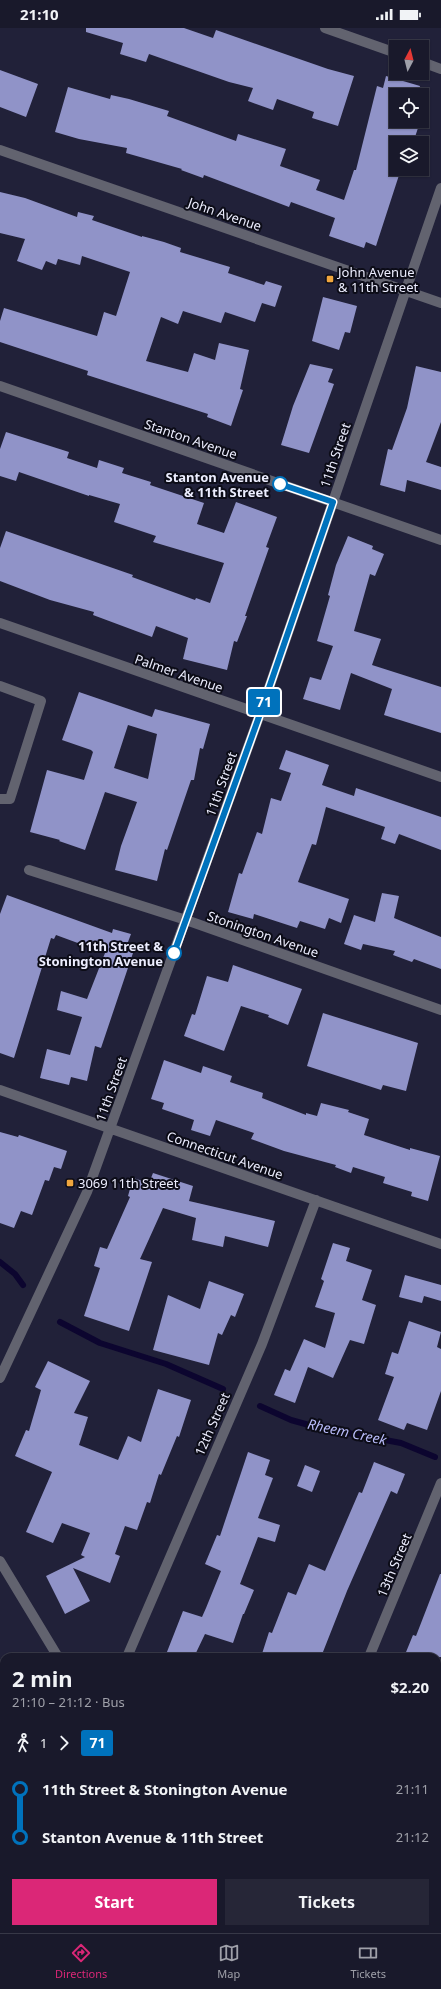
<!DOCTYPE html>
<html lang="en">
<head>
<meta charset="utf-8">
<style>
  :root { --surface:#19192b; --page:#262637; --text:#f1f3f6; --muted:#9fa0a9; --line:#373847; --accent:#db2777 }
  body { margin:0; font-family:"Noto Sans",sans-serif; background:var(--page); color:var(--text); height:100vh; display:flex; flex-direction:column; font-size:15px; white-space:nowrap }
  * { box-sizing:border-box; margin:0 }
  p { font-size:13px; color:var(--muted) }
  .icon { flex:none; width:22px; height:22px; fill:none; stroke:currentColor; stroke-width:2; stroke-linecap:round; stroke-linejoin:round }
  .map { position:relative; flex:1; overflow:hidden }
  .panel { position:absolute; left:0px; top:1625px; width:441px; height:280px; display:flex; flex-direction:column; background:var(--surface); border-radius:12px 12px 0 0; box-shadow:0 1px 3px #0004,0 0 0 1px var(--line) }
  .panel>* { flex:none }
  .badge { padding:0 8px; border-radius:3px; font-size:14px; line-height:26px }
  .needle { width:26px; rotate:7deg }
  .tools { position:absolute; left:389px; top:12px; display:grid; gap:8px }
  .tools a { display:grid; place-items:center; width:40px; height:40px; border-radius:0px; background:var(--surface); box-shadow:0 1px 3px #0004,0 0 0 1px var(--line); font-size:20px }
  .map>.badge { position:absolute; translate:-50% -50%; box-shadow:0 0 0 2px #fff }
  .legs { display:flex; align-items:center; gap:6px; height:44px; padding:0 12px; font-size:13px }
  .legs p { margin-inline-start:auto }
  .head { display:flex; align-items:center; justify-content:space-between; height:68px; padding:0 12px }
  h1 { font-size:22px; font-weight:700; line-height:30px }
  .primary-button { display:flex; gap:8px; margin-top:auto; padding:8px 12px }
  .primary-button a { flex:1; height:46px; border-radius:0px; background:var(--accent); color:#fff; font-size:16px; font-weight:700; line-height:46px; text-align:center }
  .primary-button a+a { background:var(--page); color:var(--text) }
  ul { padding:0 12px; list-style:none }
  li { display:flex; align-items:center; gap:14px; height:48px; font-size:15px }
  li i { display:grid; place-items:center; width:6px; height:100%; margin:0 5px; background:currentColor }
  li i::after { content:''; width:10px; height:10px; margin:-5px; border:3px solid; border-radius:50%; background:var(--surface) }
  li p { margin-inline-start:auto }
  li:first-child i { background:linear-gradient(#0000 50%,currentColor 0) }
  li:last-child i { background:linear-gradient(currentColor 50%,#0000 0) }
  .status { display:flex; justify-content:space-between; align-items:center; height:28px; padding:0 20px; background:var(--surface); direction:ltr }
  .status svg { height:11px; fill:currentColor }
  .tabs { display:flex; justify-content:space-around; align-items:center; height:56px; border-top:1px solid var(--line); background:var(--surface); font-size:11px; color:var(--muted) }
  .tabs a { display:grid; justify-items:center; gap:2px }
  .tabs .current { color:var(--accent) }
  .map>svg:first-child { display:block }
</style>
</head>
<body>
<div class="status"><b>21:10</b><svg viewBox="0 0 49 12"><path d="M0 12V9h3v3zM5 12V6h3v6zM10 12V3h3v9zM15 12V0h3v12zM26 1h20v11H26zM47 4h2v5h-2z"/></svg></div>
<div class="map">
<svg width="441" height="1905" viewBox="0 0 441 1905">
  <rect width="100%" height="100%" fill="#212139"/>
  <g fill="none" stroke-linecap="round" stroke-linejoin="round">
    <path stroke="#0c052f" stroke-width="6" d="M0,1234L15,1246L23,1257
      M60,1294L100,1315L166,1336L223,1361
      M260,1378L291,1392L316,1399L401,1415L435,1429"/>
  </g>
  <path fill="#9093c8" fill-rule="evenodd" d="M86,0H184L213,10L216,2L328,41L354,48L338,98L312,90L314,84L277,71L273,82L248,73L253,60L229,54L149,26L146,34L120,26L123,15L86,4Z
    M0,42L38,56L26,89L0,79Z
    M386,48L420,58L418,67H396V93L420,94L413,115H396V141H401L376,218L366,214L364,220L329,208L335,190L291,174L289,179L204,147L203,150L181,142L182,141L126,125L127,120L79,111L55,104L68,59L110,71L111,67L129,71L169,83L167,88L236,113L238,106L286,121L280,138L320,152L316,162L344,172L354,142H356L377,58L383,60Z
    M0,164L25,170L77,189L78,184L94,188L92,192L142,209V208L164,214L181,220L180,224L230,239L228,245L264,257L266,253L282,258L275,279L262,275L255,294L225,284L221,295L183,283L178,296L161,289L146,333L188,344L194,325L215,332L219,315L249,322L240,361L243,362L231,398L207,389L208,386L87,347L88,343L0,314V293L4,280L97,308L104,284L116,288L130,244L82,228L80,237L58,231L56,237L46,233L42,242L17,233L25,211L0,205Z
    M323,269L357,278L350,305L345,304L339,322L312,313Z
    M310,336L333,341L328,354L334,356L309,425L281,417L293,378Z
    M416,338L441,344V394L426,434L441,439V462L407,452L405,464L380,457L388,421L392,422L407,380Z
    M6,404L69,424L67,430L97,440L99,432L124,440L122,445L151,454L150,457L204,475L197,496L224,505L236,474L277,489L266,519L269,520L245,588H247L237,614L234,613L227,642L183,631L188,610L156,598L152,609L93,587L94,584L50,572L0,553V520L6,503L133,547L132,549L195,572L196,570L210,575L224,535L153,514L156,508L114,494L120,476L89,467V468L19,444L16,453L0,448V421Z
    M348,508L373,518L372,521L384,526L375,548L370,546L354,603L381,611L372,637L441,659V705L384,687L392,661L351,645L340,682L303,671L310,649L321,652L333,618L317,613L330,568L328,567L336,537Z
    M79,664L152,689L155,681L210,696L203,721L200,720L194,752H191L167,822L165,821L157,853L115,842L121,818L137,774L105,764L85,822L59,813L60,812L30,804L47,742L84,752L93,724L91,722L62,712ZM128,697L157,706L148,751L114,740Z
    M286,722L329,737L322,757L354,768L356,760L441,789V822L399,806L395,816L381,811L385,799L326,779L316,817L312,816L298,854L349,871L341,895L329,890L325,901L300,893L297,900L254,886L253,891L228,884L239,845L242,846L257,804L262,806L271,770L281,773L291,745L279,741Z
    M382,865L399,868L394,890L441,909V941L414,931L412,934L393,927L395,923L363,916L361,922L344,916L354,887L375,894Z
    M7,867L112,905L113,901L131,906L125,922L133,925L101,1020L95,1018L87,1053L71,1049L69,1057L40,1050L47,1021L70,1027L82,989L57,982L61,963L87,971L105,925L56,907L54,911L51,910L14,1030L0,1025V886Z
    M233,937L302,961L288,997L268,989L269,987L241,978L224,1023L184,1008L192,986L195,987L207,948L228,954Z
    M323,985L418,1015L406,1063L383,1057L381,1062L307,1038Z
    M164,1032L201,1045L203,1038L232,1048L230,1054L263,1065L262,1070L306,1087V1085L317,1088L321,1075L349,1082L348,1084L369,1091L364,1107L410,1122V1120L440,1128L428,1173L411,1168L412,1164L383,1155L385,1149L353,1139L351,1145L335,1139L336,1137L284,1123L251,1111L254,1105L216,1092L210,1108L191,1102L194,1092L162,1081L164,1075L151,1071Z
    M0,1104L18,1109L19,1107L67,1123L61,1141L54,1139L49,1153L45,1152L32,1187L21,1183L14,1200L0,1195Z
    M153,1145L193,1158L189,1173L275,1193L268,1219L225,1208L223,1219L192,1212L196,1190L163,1180L140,1231L152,1234L129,1303L84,1288L100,1240L94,1238L100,1219L107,1221L130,1169L128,1168L133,1150L149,1155Z
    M333,1215L350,1220L346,1233L372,1242L362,1272L376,1277L364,1316L350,1312L333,1350L308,1339L295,1375L274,1367L285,1341L290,1343L304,1311L325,1320L335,1285L315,1279L324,1253L321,1251Z
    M405,1247L441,1257V1273L424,1268L422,1275L399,1269Z
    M209,1253L244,1266L235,1289L231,1287L222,1307L218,1305L209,1337L153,1322L168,1267L200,1281Z
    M409,1293L441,1304L437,1319L441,1321V1363L427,1402L407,1395L404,1402L378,1392L394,1349L385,1346L392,1324L398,1326Z
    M48,1333L90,1353L74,1385L88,1389L79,1417L118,1432L128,1408L141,1414L158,1361L191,1372L179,1409L177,1408L161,1447L159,1446L150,1475L147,1474L137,1502L125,1498L115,1526L120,1528L110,1555L73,1540L90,1573L65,1586L46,1548L85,1529L81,1527L90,1505L62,1495L53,1515L26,1504L52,1444L15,1428L26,1402L29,1403L41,1362L35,1359Z
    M248,1424L270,1432L265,1447L273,1450L258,1490L280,1497L275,1514L258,1509L240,1556L254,1562L244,1586H243L233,1615L205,1606L194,1629H165L183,1583L202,1589L206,1580L221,1543L205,1536L217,1507L220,1508Z
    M374,1434L405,1446L397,1466L391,1463L347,1563L321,1629H261L269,1604L272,1605L288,1564L296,1567L309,1536L325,1543L359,1464L362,1465Z
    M305,1437L320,1443L312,1464L297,1458Z
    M440,1546H441V1629H404L413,1607L416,1608Z"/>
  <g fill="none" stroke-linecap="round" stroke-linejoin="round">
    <path stroke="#62636f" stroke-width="10" d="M325,0L396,25
      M422,34L441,41
      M0,122L441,275
      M0,358L441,512
      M0,595L441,749
      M0,658L41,673L10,771H0
      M29,842L186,892L441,982
      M0,1062L441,1216
      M0,1350L87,1164L260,686L441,160
      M0,1533L58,1629
      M127,1629L262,1316L316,1172
      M369,1629L441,1455
      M0,1801L4,1802
      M0,1859L4,1847
      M227,1905L231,1901"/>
  </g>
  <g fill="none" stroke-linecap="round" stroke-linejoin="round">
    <g stroke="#fff" stroke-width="9">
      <path id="line-1" d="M174,925L260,686L333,474L280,456"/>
    </g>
    <use href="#line-1" stroke="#0072bc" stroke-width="6"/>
  </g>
  <g fill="#f0a63e" stroke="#0c0c17" stroke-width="1.5">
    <rect x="326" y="247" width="8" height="8" rx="2"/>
    <rect x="66" y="1151" width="8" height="8" rx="2"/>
  </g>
  <g fill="#fff" stroke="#0072bc" stroke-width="2">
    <circle cx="280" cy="456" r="7"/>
    <circle cx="174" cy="925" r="7"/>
  </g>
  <g text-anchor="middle" stroke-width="4" stroke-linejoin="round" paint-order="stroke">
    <g font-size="13" fill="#ecedfe" stroke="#0c0c17">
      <text transform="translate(225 186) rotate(19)" y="5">John Avenue</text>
      <text transform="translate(191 411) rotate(19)" y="5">Stanton Avenue</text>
      <text transform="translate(335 427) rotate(-71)" y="5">11th Street</text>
      <text transform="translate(179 645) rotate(19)" y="5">Palmer Avenue</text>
      <text transform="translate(221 756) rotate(-70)" y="5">11th Street</text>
      <text transform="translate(263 906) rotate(19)" y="5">Stonington Avenue</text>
      <text transform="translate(111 1061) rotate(-70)" y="5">11th Street</text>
      <text transform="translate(225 1127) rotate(19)" y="5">Connecticut Avenue</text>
      <text transform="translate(212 1396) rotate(-66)" y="5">12th Street</text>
      <text transform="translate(394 1537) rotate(-67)" y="5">13th Street</text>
    </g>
    <g font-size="13" fill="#ecedfe" stroke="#0c0c17" text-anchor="start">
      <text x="338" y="249">John Avenue<tspan x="338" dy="15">&amp; 11th Street</tspan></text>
      <text x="78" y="1160">3069 11th Street</text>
    </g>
    <g font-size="13" font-weight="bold" fill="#ecedfe" stroke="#0c0c17" text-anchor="end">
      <text x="269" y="454">Stanton Avenue<tspan x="269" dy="15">&amp; 11th Street</tspan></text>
      <text x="163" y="923">11th Street &amp;<tspan x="163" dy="15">Stonington Avenue</tspan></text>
    </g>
    <g font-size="14" font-style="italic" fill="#b8bbf9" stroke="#0c0c17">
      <text transform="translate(347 1404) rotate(12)" y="5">Rheem Creek</text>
    </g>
  </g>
</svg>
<div class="tools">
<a><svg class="needle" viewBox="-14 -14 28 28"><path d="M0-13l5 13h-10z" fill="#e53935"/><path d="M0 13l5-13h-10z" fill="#9fa0a9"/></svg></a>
<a><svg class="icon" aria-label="locate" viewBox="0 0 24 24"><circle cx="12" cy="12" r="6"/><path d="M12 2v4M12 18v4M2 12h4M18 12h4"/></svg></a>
<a><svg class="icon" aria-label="layers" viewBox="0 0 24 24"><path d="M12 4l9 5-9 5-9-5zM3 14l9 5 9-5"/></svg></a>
</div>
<b class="badge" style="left:264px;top:674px;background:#0072bc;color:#fff">71</b>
<section class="panel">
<div class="head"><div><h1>2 min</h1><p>21:10 – 21:12 · Bus</p></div><b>$2.20</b></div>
<div class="legs"><svg class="icon" aria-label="walk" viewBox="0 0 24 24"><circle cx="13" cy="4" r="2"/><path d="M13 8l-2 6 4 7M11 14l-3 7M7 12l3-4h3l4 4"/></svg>1<svg class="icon" aria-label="forward" viewBox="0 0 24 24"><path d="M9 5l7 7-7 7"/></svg><b class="badge" style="background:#0072bc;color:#fff">71</b></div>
<ul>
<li><i style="color:#0072bc"></i><b>11th Street &amp; Stonington Avenue</b><p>21:11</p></li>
<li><i style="color:#0072bc"></i><b>Stanton Avenue &amp; 11th Street</b><p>21:12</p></li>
</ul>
<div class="primary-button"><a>Start</a><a>Tickets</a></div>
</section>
</div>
<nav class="tabs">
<a class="current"><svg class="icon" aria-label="directions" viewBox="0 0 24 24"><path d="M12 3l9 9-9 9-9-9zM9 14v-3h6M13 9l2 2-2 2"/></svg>Directions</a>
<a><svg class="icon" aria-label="map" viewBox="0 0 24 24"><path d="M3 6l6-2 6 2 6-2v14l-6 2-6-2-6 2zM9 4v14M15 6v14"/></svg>Map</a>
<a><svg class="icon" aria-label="tickets" viewBox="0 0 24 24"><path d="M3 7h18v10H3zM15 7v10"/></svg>Tickets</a>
</nav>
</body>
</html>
